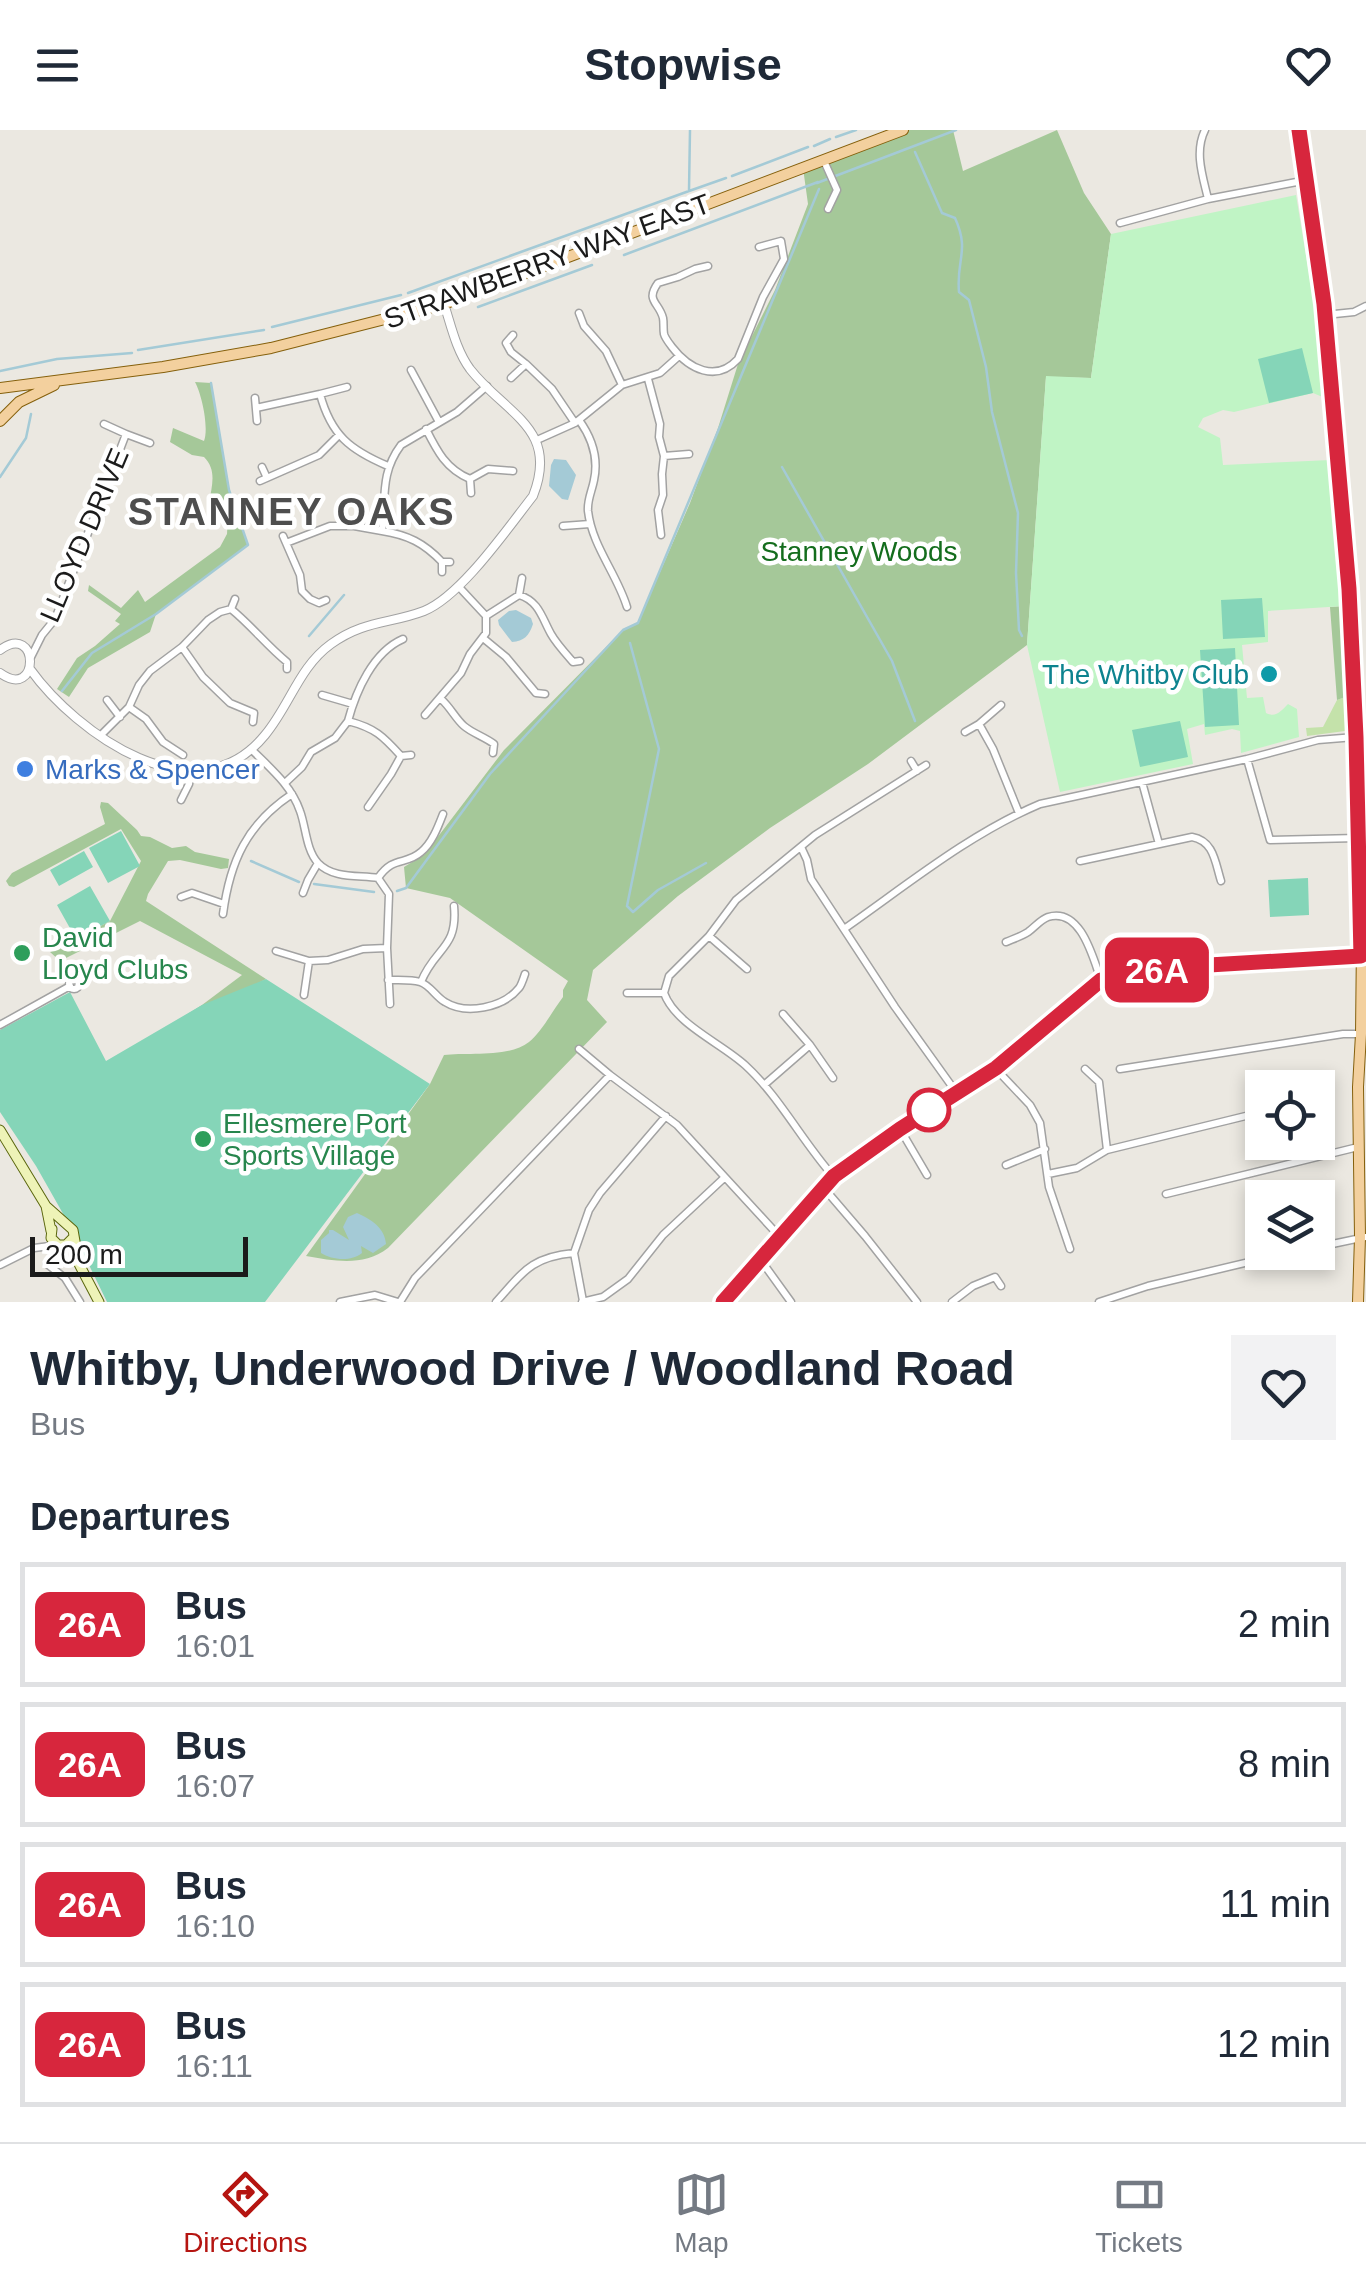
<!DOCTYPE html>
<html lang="en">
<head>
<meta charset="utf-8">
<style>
  :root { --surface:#fff; --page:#f2f2f3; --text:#1f2937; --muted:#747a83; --line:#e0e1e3; --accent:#b51511 }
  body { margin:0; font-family:Arial,sans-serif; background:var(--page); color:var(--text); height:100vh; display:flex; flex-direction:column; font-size:38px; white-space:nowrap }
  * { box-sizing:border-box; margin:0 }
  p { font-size:32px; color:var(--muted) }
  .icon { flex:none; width:55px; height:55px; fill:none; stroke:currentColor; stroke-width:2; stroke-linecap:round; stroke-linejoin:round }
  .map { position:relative; height:1172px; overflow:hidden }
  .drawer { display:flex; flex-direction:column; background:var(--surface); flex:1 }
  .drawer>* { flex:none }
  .badge { padding:0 20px; border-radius:15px; font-size:35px; line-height:65px }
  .controls { position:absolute; left:1245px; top:940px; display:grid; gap:20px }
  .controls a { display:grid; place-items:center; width:90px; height:90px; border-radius:0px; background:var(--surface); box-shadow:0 5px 15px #0003; font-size:50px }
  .scale { position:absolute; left:30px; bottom:25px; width:218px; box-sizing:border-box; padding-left:10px; border:5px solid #1b1b1b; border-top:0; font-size:28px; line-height:35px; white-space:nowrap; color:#1b1b1b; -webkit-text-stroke:8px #fff; paint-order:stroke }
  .map>.badge { position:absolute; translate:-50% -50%; box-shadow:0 0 0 5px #fff }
  h2 { padding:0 30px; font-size:38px; line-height:90px }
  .round { display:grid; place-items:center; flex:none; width:105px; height:105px; border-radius:0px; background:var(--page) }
  .head { display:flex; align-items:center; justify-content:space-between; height:170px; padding:0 30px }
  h1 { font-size:48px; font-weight:700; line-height:75px }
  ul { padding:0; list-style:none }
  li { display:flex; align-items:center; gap:30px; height:125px; margin:0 20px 15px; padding:0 10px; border:5px solid var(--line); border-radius:0px }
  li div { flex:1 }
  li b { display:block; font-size:38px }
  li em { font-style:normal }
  li .badge { min-width:110px; font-weight:700; text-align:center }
  header { display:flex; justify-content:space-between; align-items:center; height:130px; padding:0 30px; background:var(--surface); font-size:45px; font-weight:700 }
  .menu { display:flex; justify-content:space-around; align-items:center; height:140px; border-top:2px solid var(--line); background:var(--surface); font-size:28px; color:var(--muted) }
  .menu a { display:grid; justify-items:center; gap:5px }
  .menu .on { color:var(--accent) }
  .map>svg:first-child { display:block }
</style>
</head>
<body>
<header><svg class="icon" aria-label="menu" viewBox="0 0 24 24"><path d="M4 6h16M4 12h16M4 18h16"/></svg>Stopwise<svg class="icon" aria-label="heart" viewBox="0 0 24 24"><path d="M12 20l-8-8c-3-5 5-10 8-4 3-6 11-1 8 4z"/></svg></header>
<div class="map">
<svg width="1366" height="1172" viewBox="0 0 1366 1172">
  <rect width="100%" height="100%" fill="#ebe8e1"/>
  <path fill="#c4e2aa" d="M1348,566L1349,596L1345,601L1307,606L1306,598L1323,597L1337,570Z"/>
  <path fill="#a5c899" d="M903,0H953L963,41L1057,0L1084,63L1111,104L1091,248L1046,247L1027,515L868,634L770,698L678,766L593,840L587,870L607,892L388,1118C363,1137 335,1131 306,1126L430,954L444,925C467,922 509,928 529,912C541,903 553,880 563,867V860L568,851L450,768L406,758L404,737L424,725L504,620L623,500L638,493L690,373L718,298L738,234L775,160L808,74L803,38Z
    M195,252L211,253L229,360L248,415L156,484L150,502L88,538L69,567L57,559L77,528L95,516L120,494L115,491L121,484L88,461L89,455L121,478L138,460L145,472L220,417L227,404L228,385L220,377L209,373C212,355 217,340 204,327L192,325L170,312L173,298L204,311C209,298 202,265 195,252Z
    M1344,476L1348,566L1337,570L1330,477Z
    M101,672L108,673L137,700L141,706L150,707L172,718L186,716L195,722L229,729L228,738L221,739L180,730L168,731L148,764L146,771L266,849L114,931L202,875L242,845L140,791L60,831L50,822L110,791L141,731L121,699L14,757L9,756L6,751L12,743L105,694L100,677Z"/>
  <path fill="#c0f4c5" d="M1296,65L1319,204L1325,268L1313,263L1234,282L1223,280L1203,288L1198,297L1220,308L1223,335L1330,330L1344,476L1268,481V512L1242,515L1247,568L1263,567L1266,583C1276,588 1281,581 1288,574L1297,579L1299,607L1241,623L1240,601L1232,599L1205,605L1204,594L1187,599L1193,634L1060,662L1027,515L1046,246L1091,248L1111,104Z"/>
  <path fill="#85d5b8" d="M1302,218L1313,263L1269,273L1258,229Z
    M1262,468L1265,507L1223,509L1221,470Z
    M1235,518L1239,595L1205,597L1200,520Z
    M1180,591L1188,627L1140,637L1132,600Z
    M121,701L140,736L108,753L89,718Z
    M84,721L93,737L59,756L50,740Z
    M1308,748L1309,785L1270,787L1268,750Z
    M90,756L110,791L76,809L57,775Z
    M266,849L430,954L265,1172H107L70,1096L36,1036L0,982V900L70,862L106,931L202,875Z"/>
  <path fill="#a4cad6" d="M554,329L566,330L576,345L568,370L562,369L549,356L551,335Z
    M516,480L531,488L533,494C529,506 524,511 512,512L499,495L498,490L509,481Z
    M357,1083C371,1089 385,1098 386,1114L373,1123L361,1116L362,1123C351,1132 332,1130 321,1123V1110L329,1103V1100H333L349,1110L343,1097L348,1087Z"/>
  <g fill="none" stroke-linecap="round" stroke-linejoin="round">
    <path stroke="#a4cad6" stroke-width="2.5" d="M690,0L689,61L726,48
      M836,7L856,0
      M814,16L830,9
      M915,22L942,83L955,88C970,121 956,129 959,162L969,170L986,237L992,282L1018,383L1016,443L1019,500L1022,506
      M732,46L808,17
      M817,53L956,0
      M624,125L818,52
      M408,163L689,61
      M478,177L592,135
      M272,197L401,165
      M138,220L264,200
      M0,241L57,229L132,223
      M782,337L892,531L915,591
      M0,347L26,308L31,284
      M309,506L344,465
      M630,513L659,619L627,776L633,782L658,760L706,733
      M62,561L92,523L156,484L248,415L229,360L211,253
      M251,731L299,752
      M314,754L374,762
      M397,761L406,758L490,644L623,500L638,493L819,59"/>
    <g stroke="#a2a2a2" stroke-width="9">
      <path id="minor" d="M1205,0C1194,22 1203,47 1208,69
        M824,31L837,60L828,79
        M1120,93L1208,69L1307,50
        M708,136L695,139L678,147L658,153C645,171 659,172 663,188C664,193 663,199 664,204C665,208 669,213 672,217C689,239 716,253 738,229L763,167L784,129L781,111L759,117
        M579,183L584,196L606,221L622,255
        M1325,185L1354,182L1366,176
        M513,205L506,213L511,222L526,234
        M411,240L439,292
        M511,248L526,234L552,259L575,293
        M648,249L660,294L659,307L664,326L689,324
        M347,257L320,264C331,305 350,320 388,336
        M255,268L257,291
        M256,278L320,264
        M579,290C592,308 599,327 594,350C592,361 587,370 588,381C592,416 617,444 627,477
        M426,299C437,321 446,339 470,349L471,363
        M126,304L150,313
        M537,310L575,293L622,255L660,243L679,226
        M262,337L267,348
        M470,349L488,339L513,341
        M260,351L319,325L339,305
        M563,396L590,394
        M382,401C408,405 424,413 442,432H450
        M661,405L658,380L663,365L662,344L664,326
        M283,406L300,445L302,461L310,469L319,473L326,470
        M286,413L330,396H354L382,401C386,368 380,343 401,315L457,282L487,256
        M442,442V432
        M519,465C539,471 542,488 551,504C556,513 566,524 573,532L580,531
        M231,479L235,469
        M486,486L519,465L522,448
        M483,508L506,527L536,563L545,564
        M182,517L203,547L230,573L254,583L253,592
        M31,527L42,505L55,489L126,304L104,294
        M322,565L353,574
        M441,569C451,578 455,588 464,596C472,603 485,607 494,614L493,623
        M107,570L120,587
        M129,577L146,589L163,612L183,625
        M425,585L461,543L470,524L486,503V486L459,457
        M348,591C356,561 373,522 403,509
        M979,594L1001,575
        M965,602L979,594L993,619L1019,683
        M100,606L129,577L139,555L150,541L182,517L208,490L220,482L231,479C252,496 267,516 287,532V539
        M251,619C270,638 291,655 300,681C306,697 306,720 318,733C333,749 359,745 378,748L389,764L387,818L390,874
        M1247,629L1270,710L1358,708
        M911,631L917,641
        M1142,652L1159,714
        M285,653L302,637L311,622L335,608L348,591C375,598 383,606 401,626L411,625
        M181,670L189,654L191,640
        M368,677L391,644L401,626
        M801,717L807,730L811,749L895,877L956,962
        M1080,731L1192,707C1214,711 1215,732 1221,751
        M378,748C394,725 405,736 421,722C432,713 438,697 443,684
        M303,763L308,750L318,733
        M181,767L192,763L224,774
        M223,784C230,731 247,694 292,664
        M844,799C907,755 969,704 1040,674L1247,629L1318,610L1355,607
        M709,806L747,839
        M1006,812C1013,809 1022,806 1028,802C1035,797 1040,790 1048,787C1081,777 1093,828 1101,850
        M276,821L309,831
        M69 854a5 5 0 1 1 10 0a5 5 0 1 1-10 0Z
        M388,850C397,850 411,849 420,852C430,855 436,867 445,872C466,885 503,878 519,858C521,856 524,847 525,844
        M421,852C435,817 458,819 454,776
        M627,863H664
        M304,865L309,831L328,830L363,819L387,818
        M783,884L810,915
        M0,895L70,856
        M579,919L610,945L677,995L779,1106
        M995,938L1030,975L1040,993L1049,1057L1070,1119
        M1085,939L1099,952L1107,1020
        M1120,939L1343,904H1360
        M764,955L810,915L833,948
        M900,999L927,1045
        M1006,1035L1045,1019
        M1048,1044L1077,1038L1107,1020L1262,982
        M833,1046C802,1011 779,966 745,935C721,913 675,894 664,863L669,846L709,806L736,770L815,705L926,635
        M823,1057L865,1106L917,1172
        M1166,1064L1358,1017
        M1318,1117L1366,1107
        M760,1129L791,1172
        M47,1134L65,1148L80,1172
        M0,1135L34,1118L58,1115
        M583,1171L574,1123L589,1080L600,1063L666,986
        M340,1172L375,1165L398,1172
        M400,1172L415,1148L610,945
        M496,1172C523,1142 531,1127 574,1123
        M582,1172L603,1167L628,1149L663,1105L724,1048
        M952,1172L973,1156L995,1147L1001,1156
        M1099,1172L1148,1156L1291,1122"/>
    </g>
    <g stroke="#a2a2a2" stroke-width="10">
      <path id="tertiary" d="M0,520C40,491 40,572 0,543
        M30,539C76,603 196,690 265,605C290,575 299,537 331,514C364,490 390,494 424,481C461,466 507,399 533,366C560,298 505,284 470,239C456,220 451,195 444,174
        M723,1172L833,1046L900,999L995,938L1101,850L1133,842L1209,835L1361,827"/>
    </g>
    <g stroke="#5a660d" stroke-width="11">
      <path id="secondary" d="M0,1000L46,1076L51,1101
        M46,1076L73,1100L79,1134L99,1172
        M52,1099L51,1108L58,1115H66L73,1108"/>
    </g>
    <g stroke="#85600c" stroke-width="12">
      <path id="primary" d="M1299,0L1324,174L1353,519L1362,810L1361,904L1358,957L1360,1107L1358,1172
        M0,258L163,237L271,218L444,174L903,0
        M0,291L19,272L54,255"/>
    </g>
    <use href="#minor" stroke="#fff" stroke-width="6"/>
    <use href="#tertiary" stroke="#fff" stroke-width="8"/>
    <use href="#secondary" stroke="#eef3b7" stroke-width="9"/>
    <use href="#primary" stroke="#f3d09e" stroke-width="10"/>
  </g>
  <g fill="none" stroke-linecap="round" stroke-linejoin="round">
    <g stroke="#fff" stroke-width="22">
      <path id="line" d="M723,1172L834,1046L900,999L996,938L1101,850L1133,842L1209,835L1361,826L1356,607L1349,459L1324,174L1299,0"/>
    </g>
    <use href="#line" stroke="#d7263d" stroke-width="15"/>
  </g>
  <circle fill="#0f9aa8" stroke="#fff" stroke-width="4" cx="1269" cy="544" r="10"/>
  <circle fill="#3f7fe0" stroke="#fff" stroke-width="4" cx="25" cy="639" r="10"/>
  <g fill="#2e9e5b" stroke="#fff" stroke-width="4">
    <circle cx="22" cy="823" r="10"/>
    <circle cx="203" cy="1009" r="10"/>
  </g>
  <circle fill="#fff" stroke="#d7263d" stroke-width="5" cx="929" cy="980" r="20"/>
  <g text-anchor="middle" stroke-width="9" stroke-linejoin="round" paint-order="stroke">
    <g font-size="28" fill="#1b1b1b" stroke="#fff">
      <text transform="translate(547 131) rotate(-20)" y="10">STRAWBERRY WAY EAST</text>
      <text transform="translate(84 405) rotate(-67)" y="10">LLOYD DRIVE</text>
    </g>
    <g font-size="28" fill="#146d1d" stroke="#fff">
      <text x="859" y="431">Stanney Woods</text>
    </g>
    <g font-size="28" fill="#0d838f" stroke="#fff" text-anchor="end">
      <text x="1249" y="554">The Whitby Club</text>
    </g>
    <g font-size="28" fill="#366cbe" stroke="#fff" text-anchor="start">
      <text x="45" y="649">Marks &amp; Spencer</text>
    </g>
    <g font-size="28" fill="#27864d" stroke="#fff" text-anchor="start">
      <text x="42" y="817">David<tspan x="42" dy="32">Lloyd Clubs</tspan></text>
      <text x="223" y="1003">Ellesmere Port<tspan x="223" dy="32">Sports Village</tspan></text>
    </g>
    <g font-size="38" font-weight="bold" letter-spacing="2.5" fill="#4e4e4e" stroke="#fff">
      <text x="292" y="395">STANNEY OAKS</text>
    </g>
  </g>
</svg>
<div class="controls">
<a><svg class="icon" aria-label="locate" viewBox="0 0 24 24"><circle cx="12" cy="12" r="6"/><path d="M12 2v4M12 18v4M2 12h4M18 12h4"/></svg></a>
<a><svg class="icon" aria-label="layers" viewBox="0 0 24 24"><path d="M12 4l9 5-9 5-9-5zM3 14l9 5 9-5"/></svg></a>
</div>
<div class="scale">200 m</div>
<b class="badge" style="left:1157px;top:840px;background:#d7263d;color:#fff">26A</b>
</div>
<section class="drawer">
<div class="head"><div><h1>Whitby, Underwood Drive / Woodland Road</h1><p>Bus</p></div><a class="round"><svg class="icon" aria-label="heart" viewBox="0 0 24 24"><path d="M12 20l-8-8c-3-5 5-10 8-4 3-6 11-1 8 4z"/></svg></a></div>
<h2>Departures</h2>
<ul>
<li><span class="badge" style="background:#d7263d;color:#fff">26A</span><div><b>Bus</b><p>16:01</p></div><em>2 min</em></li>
<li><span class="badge" style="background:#d7263d;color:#fff">26A</span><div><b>Bus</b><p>16:07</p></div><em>8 min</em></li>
<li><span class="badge" style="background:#d7263d;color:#fff">26A</span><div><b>Bus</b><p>16:10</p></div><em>11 min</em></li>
<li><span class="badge" style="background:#d7263d;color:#fff">26A</span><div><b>Bus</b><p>16:11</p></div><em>12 min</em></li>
</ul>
</section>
<nav class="menu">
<a class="on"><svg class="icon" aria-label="directions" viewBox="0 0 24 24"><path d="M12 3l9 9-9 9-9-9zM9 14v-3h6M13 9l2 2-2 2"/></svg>Directions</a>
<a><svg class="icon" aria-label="map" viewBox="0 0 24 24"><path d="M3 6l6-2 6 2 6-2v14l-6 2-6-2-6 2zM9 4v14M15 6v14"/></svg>Map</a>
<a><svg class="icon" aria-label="tickets" viewBox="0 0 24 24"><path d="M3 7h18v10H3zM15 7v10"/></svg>Tickets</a>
</nav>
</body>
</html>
